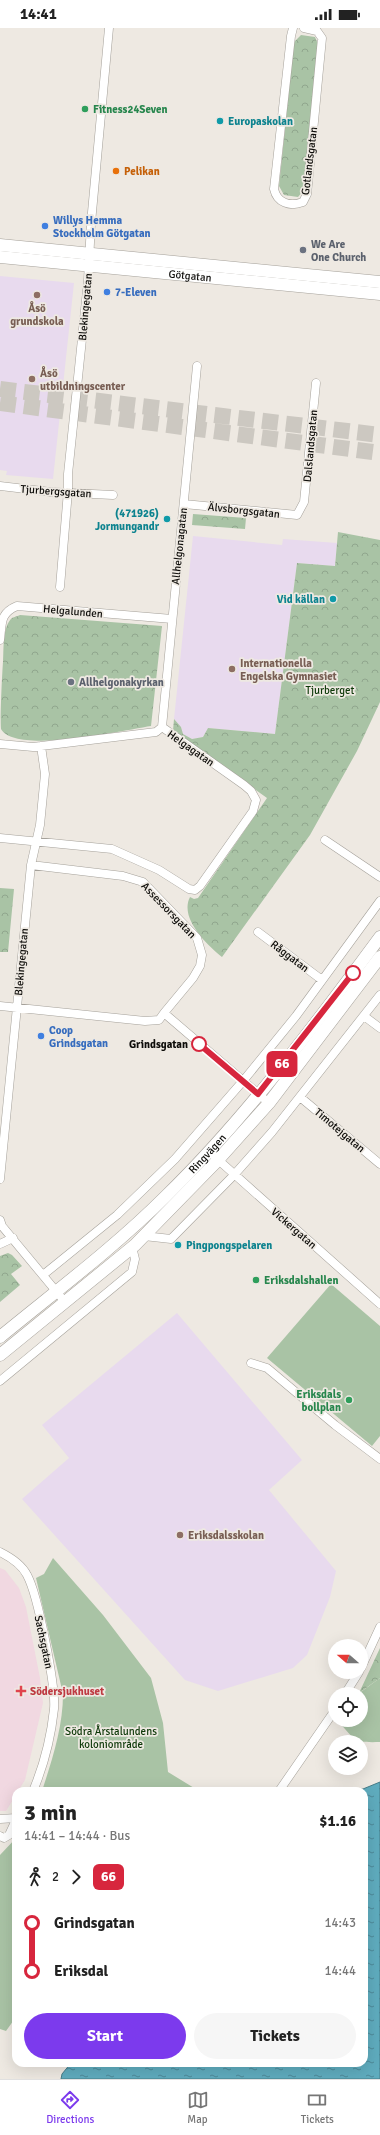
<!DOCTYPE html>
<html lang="en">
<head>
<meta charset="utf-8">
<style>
  :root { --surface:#fff; --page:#f6f6f6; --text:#222; --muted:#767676; --line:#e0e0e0; --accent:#7c3aed }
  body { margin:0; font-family:Signika,sans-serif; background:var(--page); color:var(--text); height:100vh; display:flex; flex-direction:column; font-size:15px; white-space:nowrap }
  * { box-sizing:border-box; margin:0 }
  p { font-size:13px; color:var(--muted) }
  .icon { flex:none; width:22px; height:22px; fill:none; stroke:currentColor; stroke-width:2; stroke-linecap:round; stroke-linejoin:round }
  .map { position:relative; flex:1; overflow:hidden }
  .sheet { position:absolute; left:12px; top:1759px; width:356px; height:280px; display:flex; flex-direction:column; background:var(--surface); border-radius:12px; box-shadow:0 4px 16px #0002 }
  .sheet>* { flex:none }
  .badge { padding:0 8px; border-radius:6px; font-size:14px; line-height:26px }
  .needle { width:26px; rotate:290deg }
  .tools { position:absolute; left:328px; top:1611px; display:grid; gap:8px }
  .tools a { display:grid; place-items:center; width:40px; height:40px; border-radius:50%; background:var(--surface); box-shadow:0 4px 16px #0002; font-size:20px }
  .map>.badge { position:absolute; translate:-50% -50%; box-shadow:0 0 0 2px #fff }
  .legs { display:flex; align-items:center; gap:6px; height:44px; padding:0 12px; font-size:13px }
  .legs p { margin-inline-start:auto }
  .summary { display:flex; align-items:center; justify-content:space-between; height:68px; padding:0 12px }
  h1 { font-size:22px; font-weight:800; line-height:30px }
  .action { display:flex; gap:8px; margin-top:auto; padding:8px 12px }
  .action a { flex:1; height:46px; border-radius:24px; background:var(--accent); color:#fff; font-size:16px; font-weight:800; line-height:46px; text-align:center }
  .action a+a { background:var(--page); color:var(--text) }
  ul { padding:0 12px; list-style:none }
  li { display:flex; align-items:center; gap:14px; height:48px; font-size:15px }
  li i { display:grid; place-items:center; width:6px; height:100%; margin:0 5px; background:currentColor }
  li i::after { content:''; width:10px; height:10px; margin:-5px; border:3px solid; border-radius:50%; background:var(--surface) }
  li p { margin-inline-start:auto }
  li:first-child i { background:linear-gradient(#0000 50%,currentColor 0) }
  li:last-child i { background:linear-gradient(currentColor 50%,#0000 0) }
  .status { display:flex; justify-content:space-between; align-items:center; height:28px; padding:0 20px; background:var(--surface); direction:ltr }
  .status svg { height:11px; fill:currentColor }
  .tabs { display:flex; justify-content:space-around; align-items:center; height:56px; border-top:1px solid var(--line); background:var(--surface); font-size:11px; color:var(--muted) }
  .tabs a { display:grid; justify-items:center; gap:2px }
  .tabs .on { color:var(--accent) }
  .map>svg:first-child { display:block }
</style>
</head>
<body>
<div class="status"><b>14:41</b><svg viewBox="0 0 49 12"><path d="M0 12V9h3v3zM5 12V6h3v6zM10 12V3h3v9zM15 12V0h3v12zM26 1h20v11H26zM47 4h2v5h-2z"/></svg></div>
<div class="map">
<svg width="380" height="2051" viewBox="0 0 380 2051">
  <defs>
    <pattern id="forest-crowns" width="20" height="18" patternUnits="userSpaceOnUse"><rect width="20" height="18" fill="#a9c3a5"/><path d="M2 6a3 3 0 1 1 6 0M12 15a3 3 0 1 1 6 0" fill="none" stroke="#90a68d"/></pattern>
    <pattern id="water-ripples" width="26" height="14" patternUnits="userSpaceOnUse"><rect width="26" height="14" fill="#5facbe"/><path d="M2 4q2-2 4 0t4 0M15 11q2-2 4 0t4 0" fill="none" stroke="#4d8a99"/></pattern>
  </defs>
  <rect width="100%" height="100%" fill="#eee9e2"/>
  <path fill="#e8daee" d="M0,248L74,255L53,451L6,447L7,443L0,442Z
    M193,508L282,517L283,511L337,515L335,538L297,535L275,706L208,700L203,709L192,711L183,706L181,699L174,691Z
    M177,1285L302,1432L269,1462L336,1543L330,1569L307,1627L293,1640L218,1663L185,1652L22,1471L69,1430L42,1397Z"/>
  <path fill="#f1d8e1" d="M0,1540L5,1542L19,1560L26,1579L40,1650L43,1675L25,1752L18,1763H16V1767L6,1783H0Z"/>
  <path fill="#a9c3a5" d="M331,1256L380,1298V1408L372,1418L267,1330Z
    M53,1530L103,1587L151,1650L163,1695L168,1744L199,1763H42C52,1732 63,1699 63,1666L36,1550L44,1546Z
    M380,1650V1714C354,1715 355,1712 338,1693L361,1692V1666H358Z
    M16,1810V1989L6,2003L0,2001V1827Z"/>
  <path fill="url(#forest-crowns)" d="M301,7L315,9L318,16L304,162L298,169L284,167L279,158L294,14Z
    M193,486L246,490L245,501L192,497Z
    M338,504L380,512V674L357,723L310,807L222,929C207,917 179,890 190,869L194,871L198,870L267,770L173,703L174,691L181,699L183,706L192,711L203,709L208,700L275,706L297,535L335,538Z
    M20,587L162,598L151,698C125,702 15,727 1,701C0,691 2,647 3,634C4,622 2,599 12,590C14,589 18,588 20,587Z
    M0,860L14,861L8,924H0Z
    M8,1225L12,1227L22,1238L11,1246L20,1257L0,1274V1228Z
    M380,1620V1650L359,1665Z"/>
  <path fill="url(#water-ripples)" stroke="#467c88" d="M380,1754V2051H61L62,2046L71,2035H364V1763H352L363,1761Z"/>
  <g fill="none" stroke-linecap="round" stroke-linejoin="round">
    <path stroke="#ccc8c1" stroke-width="16" stroke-dasharray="16 8" stroke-linecap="butt" d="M0,361L380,407
      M0,375L380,425"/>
    <g stroke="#a5a19a" stroke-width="9">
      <path id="street" d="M293,0L291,8L274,161C277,175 290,179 303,174L307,166L322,10L317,3L304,0
        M0,458L51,464L113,467
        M184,476L297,487L304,474L316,355
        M60,559L68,463V446L88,253L91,195L109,0
        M0,612C2,595 0,585 17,578L172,591
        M162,699L197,338
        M0,716L33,719L156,704L162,699
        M0,810L112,821L159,842L189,861L195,862L200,858L253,783L256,772L251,763L244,757L162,699
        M325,812L380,849
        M31,837L123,848L143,854L197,910L202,927L200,938L193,950L164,985
        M258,904L322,952
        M0,978L145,993L159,992L164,985L269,1075
        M364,988L380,1000
        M300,1069L380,1136
        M215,1129L380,1276
        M0,1151L31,837L40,797L45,746L41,718
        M0,1192L2,1198L65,1274
        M144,1208L171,1211L234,1147L272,1104L380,967
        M0,1216L13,1210
        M43,1247L117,1187L175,1131L243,1053L296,988L380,873
        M251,1335L267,1340L335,1397L380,1431
        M0,1353L132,1244L135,1231L132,1219
        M0,1524C10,1529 22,1537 27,1547C38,1567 56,1659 54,1681C51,1709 44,1737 33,1763
        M361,1640L380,1599
        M345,1666L359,1644
        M279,1763L335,1682
        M0,1791L16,1790
        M0,1808L4,1810L9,1807L16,1792"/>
    </g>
    <g stroke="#a5a19a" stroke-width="13">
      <g id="secondary">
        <path d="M0,217L380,254"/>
        <path id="s1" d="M0,229L380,266"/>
        <path id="s2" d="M0,1309C56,1263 115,1219 166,1168C245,1091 315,997 380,909"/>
        <path d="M0,1327L135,1217L218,1132L269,1075L380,929"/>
      </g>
    </g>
    <use href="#street" stroke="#fff" stroke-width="8"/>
    <use href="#secondary" stroke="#fff" stroke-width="12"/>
  </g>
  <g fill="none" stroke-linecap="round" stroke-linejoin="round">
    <g stroke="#fff" stroke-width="9">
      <path id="line-1" d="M199,1016L258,1066L353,945"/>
    </g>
    <use href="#line-1" stroke="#d7263d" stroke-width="6"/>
  </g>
  <g fill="#2e9e5b" stroke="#eee9e2" stroke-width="1.5">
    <circle cx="85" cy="81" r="4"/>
    <circle cx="256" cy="1252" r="4"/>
    <circle cx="349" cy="1372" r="4"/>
  </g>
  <g fill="#0f9aa8" stroke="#eee9e2" stroke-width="1.5">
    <circle cx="220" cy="93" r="4"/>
    <circle cx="167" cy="491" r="4"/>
    <circle cx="333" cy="571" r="4"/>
    <circle cx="178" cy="1217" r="4"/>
  </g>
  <circle fill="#e8710a" stroke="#eee9e2" stroke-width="1.5" cx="116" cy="143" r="4"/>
  <g fill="#3f7fe0" stroke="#eee9e2" stroke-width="1.5">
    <circle cx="45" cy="198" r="4"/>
    <circle cx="107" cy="264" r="4"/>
    <circle cx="41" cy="1008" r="4"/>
  </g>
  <g fill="#6b7280" stroke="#eee9e2" stroke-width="1.5">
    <circle cx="303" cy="222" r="4"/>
    <circle cx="71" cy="654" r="4"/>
  </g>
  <g fill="#8d6e63" stroke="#eee9e2" stroke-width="1.5">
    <circle cx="37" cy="267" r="4"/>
    <circle cx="32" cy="351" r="4"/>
    <circle cx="232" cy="641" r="4"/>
    <circle cx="180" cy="1507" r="4"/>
  </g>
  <g fill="#fff" stroke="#d7263d" stroke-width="2">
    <circle cx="353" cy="945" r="7"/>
    <circle cx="199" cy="1016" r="7"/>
  </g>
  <path fill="#e0444e" stroke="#eee9e2" stroke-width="1.5" d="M19 1657h4v4h4v4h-4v4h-4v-4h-4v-4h4z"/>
  <g text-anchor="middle" stroke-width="3.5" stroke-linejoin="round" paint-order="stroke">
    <g font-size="11" font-weight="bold" fill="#27864d" stroke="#eee9e2" text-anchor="start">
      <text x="93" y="85">Fitness24Seven</text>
      <text x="264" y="1256">Eriksdalshallen</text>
      <text x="341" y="1370" text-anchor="end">Eriksdals<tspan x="341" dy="13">bollplan</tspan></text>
    </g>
    <g font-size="11" font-weight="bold" fill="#0d838f" stroke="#eee9e2" text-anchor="start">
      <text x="228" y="97">Europaskolan</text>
      <text x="159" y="489" text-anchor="end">(471926)<tspan x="159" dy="13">Jormungandr</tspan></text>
      <text x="325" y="575" text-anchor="end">Vid källan</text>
      <text x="186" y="1221">Pingpongspelaren</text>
    </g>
    <g font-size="11" fill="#0d0c09" stroke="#eee9e2">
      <text transform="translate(309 133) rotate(-83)" y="4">Gotlandsgatan</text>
      <text dy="4" stroke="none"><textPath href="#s1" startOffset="191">Götgatan</textPath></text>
      <text transform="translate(85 279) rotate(-85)" y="4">Blekingegatan</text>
      <text transform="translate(310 418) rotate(-85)" y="4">Dalslandsgatan</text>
      <text transform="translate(56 463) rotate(4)" y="4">Tjurbergsgatan</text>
      <text transform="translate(244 482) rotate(6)" y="4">Älvsborgsgatan</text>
      <text transform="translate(179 518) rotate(-84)" y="4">Allhelgonagatan</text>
      <text transform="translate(73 583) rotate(5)" y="4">Helgalunden</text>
      <text transform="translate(191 720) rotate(35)" y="4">Helgagatan</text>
      <text transform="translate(169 882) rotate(46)" y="4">Assessorsgatan</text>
      <text transform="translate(290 928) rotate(37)" y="4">Råggatan</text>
      <text transform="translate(21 934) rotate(-85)" y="4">Blekingegatan</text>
      <text transform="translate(340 1102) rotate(40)" y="4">Timotejgatan</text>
      <text dy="4" stroke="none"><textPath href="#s2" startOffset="277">Ringvägen</textPath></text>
      <text transform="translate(294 1200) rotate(41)" y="4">Vickergatan</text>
      <text transform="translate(44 1614) rotate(78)" y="4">Sachsgatan</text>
    </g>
    <g font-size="11" font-weight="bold" fill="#c56008" stroke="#eee9e2" text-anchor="start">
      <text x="124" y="147">Pelikan</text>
    </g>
    <g font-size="11" font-weight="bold" fill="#366cbe" stroke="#eee9e2" text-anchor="start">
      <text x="53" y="196">Willys Hemma<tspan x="53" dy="13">Stockholm Götgatan</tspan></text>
      <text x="115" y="268">7-Eleven</text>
      <text x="49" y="1006">Coop<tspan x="49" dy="13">Grindsgatan</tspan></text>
    </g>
    <g font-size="11" font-weight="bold" fill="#5b616d" stroke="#eee9e2" text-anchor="start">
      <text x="311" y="220">We Are<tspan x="311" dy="13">One Church</tspan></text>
      <text x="79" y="658">Allhelgonakyrkan</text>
    </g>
    <g font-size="11" font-weight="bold" fill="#785e54" stroke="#eee9e2" text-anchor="start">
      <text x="37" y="284" text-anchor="middle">Åsö<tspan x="37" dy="13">grundskola</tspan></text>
      <text x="40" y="349">Åsö<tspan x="40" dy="13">utbildningscenter</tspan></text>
      <text x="240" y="639">Internationella<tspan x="240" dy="13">Engelska Gymnasiet</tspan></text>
      <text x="188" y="1511">Eriksdalsskolan</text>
    </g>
    <g font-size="11" fill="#0d3808" stroke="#eee9e2">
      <text x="330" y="666">Tjurberget</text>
      <text x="111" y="1707">Södra Årstalundens<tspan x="111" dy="13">koloniområde</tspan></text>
    </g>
    <g font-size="11" font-weight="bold" fill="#0d0c09" stroke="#eee9e2" text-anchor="end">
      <text x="188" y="1020">Grindsgatan</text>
    </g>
    <g font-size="11" font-weight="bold" fill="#be3a42" stroke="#eee9e2" text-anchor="start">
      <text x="30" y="1667">Södersjukhuset</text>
    </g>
  </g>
</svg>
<div class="tools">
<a><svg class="needle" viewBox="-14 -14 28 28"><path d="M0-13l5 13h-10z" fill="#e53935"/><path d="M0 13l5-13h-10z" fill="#767676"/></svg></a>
<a><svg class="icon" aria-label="locate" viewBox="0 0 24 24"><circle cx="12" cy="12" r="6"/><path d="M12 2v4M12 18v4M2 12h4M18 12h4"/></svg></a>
<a><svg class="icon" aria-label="layers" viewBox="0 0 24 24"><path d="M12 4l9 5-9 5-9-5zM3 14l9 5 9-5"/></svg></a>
</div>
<b class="badge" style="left:282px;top:1036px;background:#d7263d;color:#fff">66</b>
<section class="sheet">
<div class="summary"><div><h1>3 min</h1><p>14:41 – 14:44 · Bus</p></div><b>$1.16</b></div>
<div class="legs"><svg class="icon" aria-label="walk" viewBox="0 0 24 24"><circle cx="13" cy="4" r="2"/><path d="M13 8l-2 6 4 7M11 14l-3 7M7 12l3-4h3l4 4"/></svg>2<svg class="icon" aria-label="forward" viewBox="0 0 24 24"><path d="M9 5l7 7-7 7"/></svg><b class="badge" style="background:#d7263d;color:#fff">66</b></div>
<ul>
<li><i style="color:#d7263d"></i><b>Grindsgatan</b><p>14:43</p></li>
<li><i style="color:#d7263d"></i><b>Eriksdal</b><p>14:44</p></li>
</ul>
<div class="action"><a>Start</a><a>Tickets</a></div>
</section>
</div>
<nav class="tabs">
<a class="on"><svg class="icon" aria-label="directions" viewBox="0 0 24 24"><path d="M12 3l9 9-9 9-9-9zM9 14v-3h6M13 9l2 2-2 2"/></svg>Directions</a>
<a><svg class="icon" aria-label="map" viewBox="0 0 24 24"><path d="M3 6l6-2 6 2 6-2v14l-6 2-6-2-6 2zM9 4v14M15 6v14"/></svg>Map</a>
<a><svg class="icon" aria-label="tickets" viewBox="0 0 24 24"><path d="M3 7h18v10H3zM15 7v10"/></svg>Tickets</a>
</nav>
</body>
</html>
